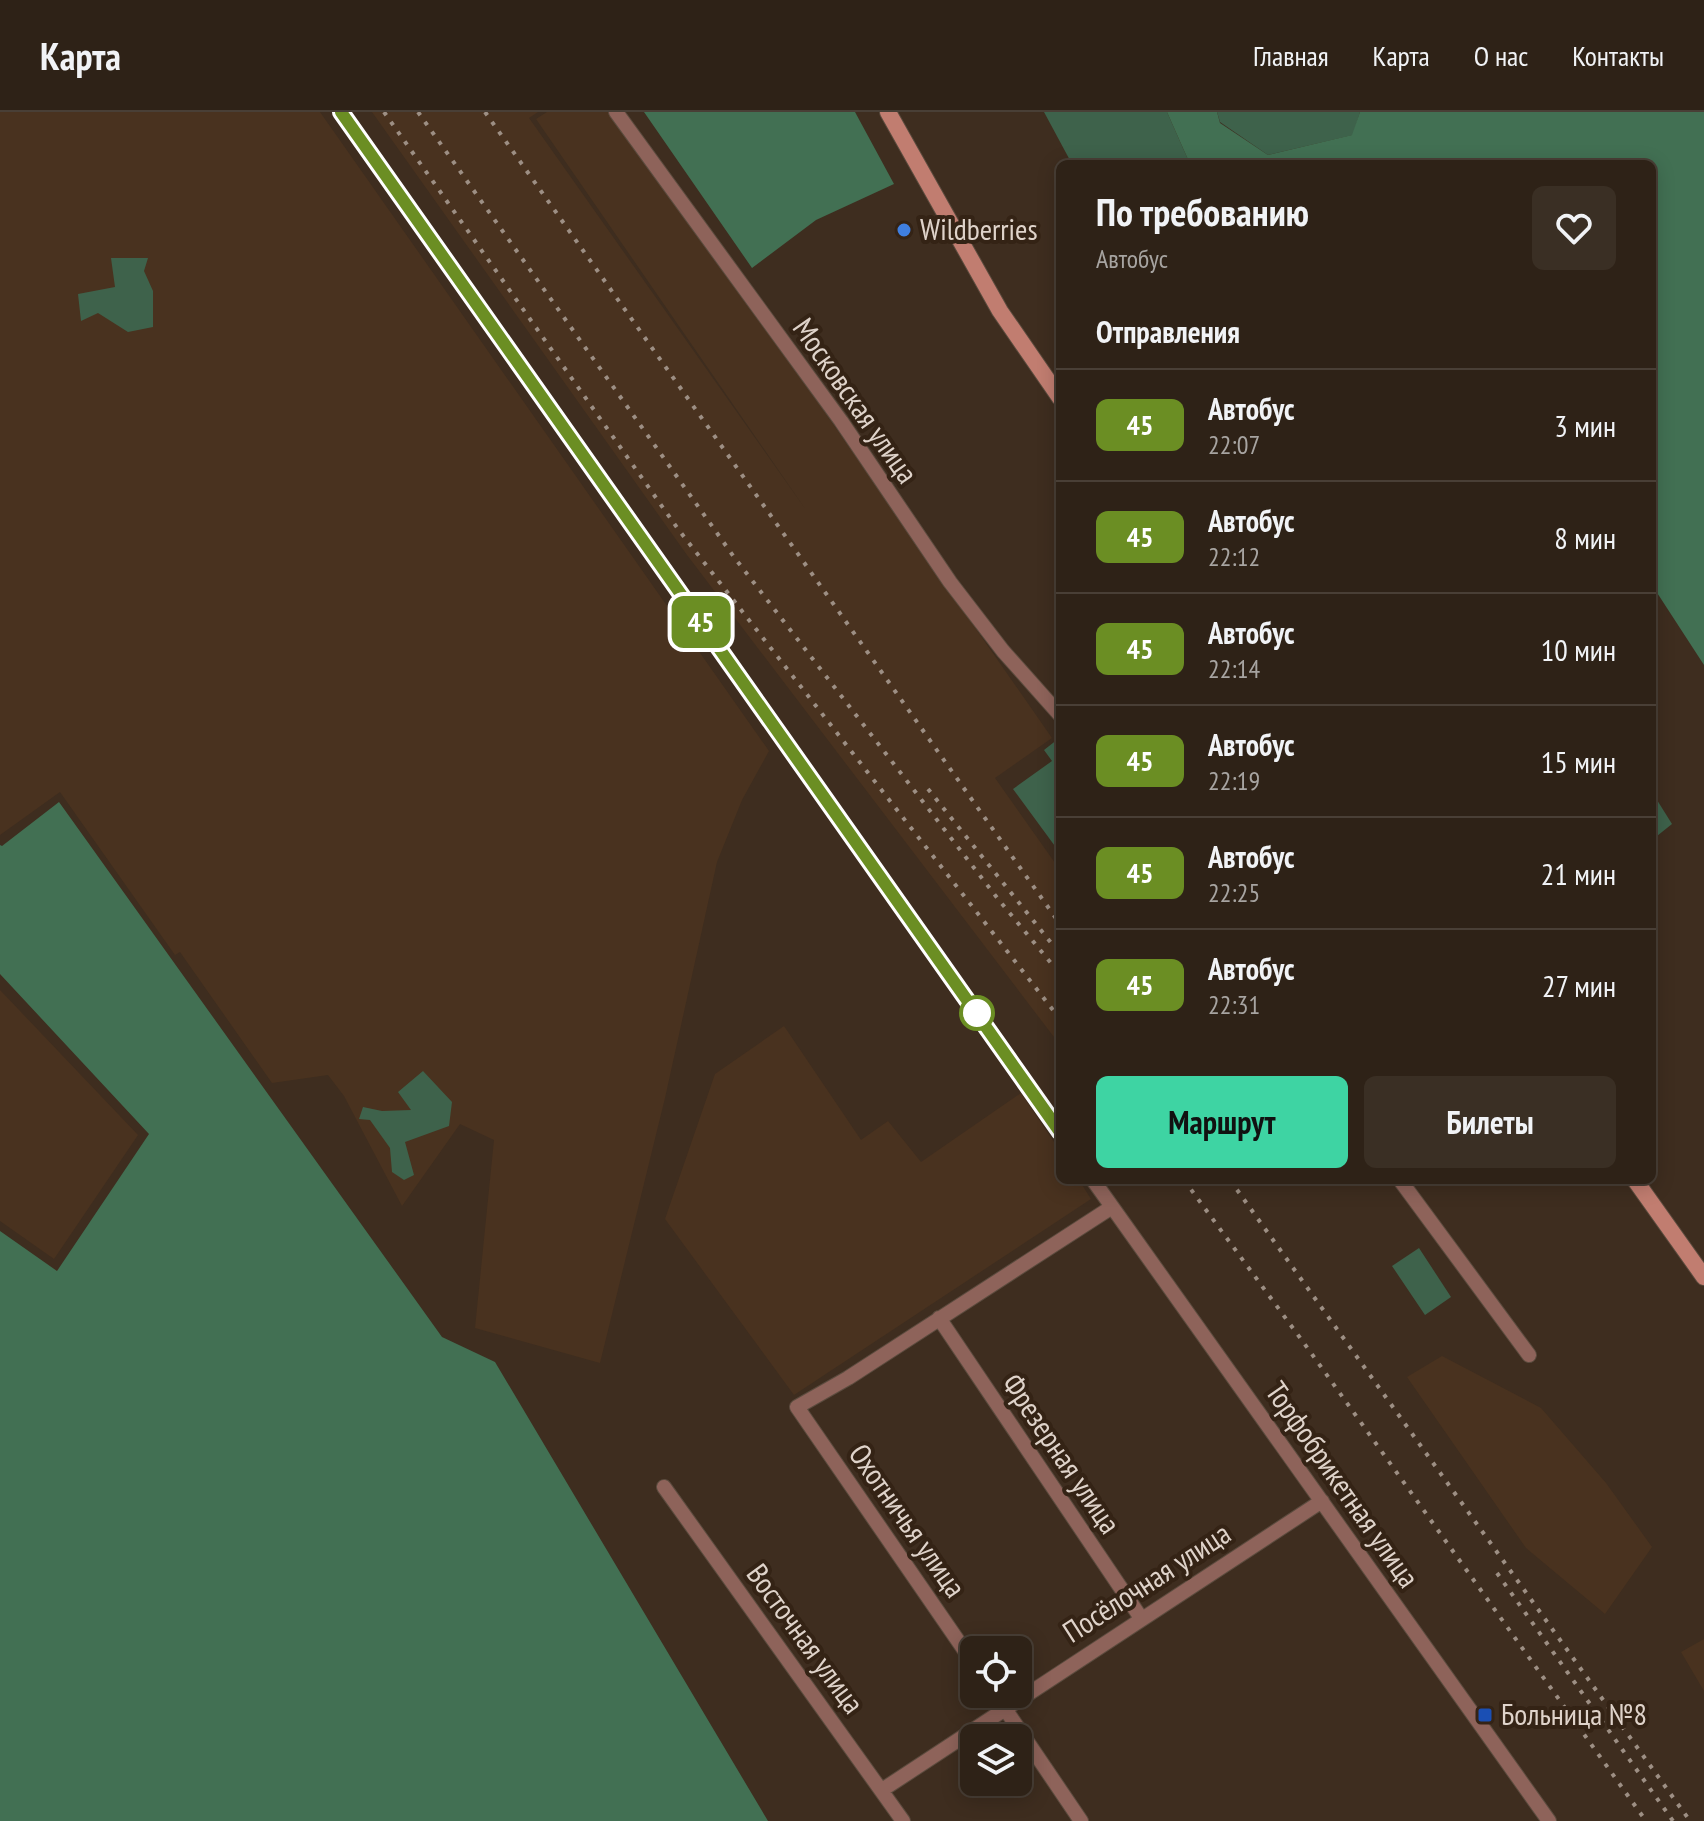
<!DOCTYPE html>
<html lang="ru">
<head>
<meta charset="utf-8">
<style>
  :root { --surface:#2e2217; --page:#3a2f24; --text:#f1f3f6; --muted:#a7a4a1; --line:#493f36; --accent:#3ed4a3 }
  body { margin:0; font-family:"PT Sans Narrow",sans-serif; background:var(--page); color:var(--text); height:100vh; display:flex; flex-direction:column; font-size:30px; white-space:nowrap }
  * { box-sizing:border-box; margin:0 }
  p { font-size:26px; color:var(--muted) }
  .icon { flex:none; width:44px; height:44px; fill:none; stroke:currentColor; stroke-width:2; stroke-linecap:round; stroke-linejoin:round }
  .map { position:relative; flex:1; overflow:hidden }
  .drawer { position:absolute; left:1056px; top:48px; width:600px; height:1024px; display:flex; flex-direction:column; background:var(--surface); border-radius:12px; box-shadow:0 4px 20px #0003,0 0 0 2px var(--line) }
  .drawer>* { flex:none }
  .badge { padding:0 16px; border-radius:12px; font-size:28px; line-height:52px }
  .controls { position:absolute; left:960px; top:1524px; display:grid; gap:16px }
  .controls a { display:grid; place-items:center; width:72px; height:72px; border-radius:12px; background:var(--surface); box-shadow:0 4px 20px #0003,0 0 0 2px var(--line); font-size:40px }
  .map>.badge { position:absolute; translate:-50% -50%; box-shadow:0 0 0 4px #fff }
  h2 { padding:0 40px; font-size:30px; line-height:72px }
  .round { display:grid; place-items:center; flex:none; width:84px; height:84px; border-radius:12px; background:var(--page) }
  .overview { display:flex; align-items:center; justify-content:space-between; height:136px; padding:0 40px }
  h1 { font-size:38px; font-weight:700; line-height:60px }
  .cta { display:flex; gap:16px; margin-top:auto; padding:16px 40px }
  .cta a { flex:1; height:92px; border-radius:12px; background:var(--accent); color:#111; font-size:32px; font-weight:700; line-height:92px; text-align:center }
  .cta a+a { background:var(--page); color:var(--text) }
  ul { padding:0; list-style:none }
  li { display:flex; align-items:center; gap:24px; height:112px; padding:0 40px; border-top:2px solid var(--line) }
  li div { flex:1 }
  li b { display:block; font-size:30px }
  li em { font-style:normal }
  li .badge { min-width:88px; font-weight:700; text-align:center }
  header { display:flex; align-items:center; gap:48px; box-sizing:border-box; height:112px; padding:0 40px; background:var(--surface); border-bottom:2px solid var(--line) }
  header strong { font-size:38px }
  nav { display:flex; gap:44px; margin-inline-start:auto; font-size:28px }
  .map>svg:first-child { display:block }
</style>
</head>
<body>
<header>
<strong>Карта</strong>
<nav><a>Главная</a><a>Карта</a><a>О нас</a><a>Контакты</a></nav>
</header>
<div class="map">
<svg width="1704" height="1709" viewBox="0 0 1704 1709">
  <rect width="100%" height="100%" fill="#3e2d1f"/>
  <path fill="#49321f" d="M0,0H320L769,639L742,688L717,750L665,986L600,1251L475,1216L494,1028L460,1012L402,1094L344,984L328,963L272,971L180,840L175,843L60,680L0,723Z
    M372,0H538L529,6L806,398L536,7L547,0H610L771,223L1052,626L995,666L1060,758V933L687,443Z
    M0,878L138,1023L54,1147L0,1109Z
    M784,914L861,1028L888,1009L921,1050L1021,981L1060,1039V1068H1079L1091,1087L794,1283L665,1107L715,962Z
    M1442,1244L1541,1296L1606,1371L1652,1435L1605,1502L1526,1436L1407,1265Z
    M1704,1527V1579L1681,1540Z"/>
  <path fill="#3e624b" d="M1044,0H1167L1190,52H1072Z
    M1217,0H1360L1353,23L1268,43L1220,10Z
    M111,146H148L144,159L153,179V215L128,220L98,201L81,209L78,182L115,175Z
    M1058,627L1060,629V741L1013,677L1052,649L1044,638Z
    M1652,680L1672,712L1652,728Z
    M423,959L452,990L449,1014L405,1030L414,1063L404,1068L392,1060L390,1036L370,1008L359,1007L363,995L382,999L411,998L398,980Z
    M1419,1136L1451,1185L1425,1203L1392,1154Z"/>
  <path fill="#427053" d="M644,0H855L894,72L816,108L752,156Z
    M1167,0H1217L1220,11L1268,43L1352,23L1360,0H1704V553L1652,473V52H1190Z
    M59,690L442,1225L495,1250L768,1709H0V1119L57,1159L149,1022L0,862V733L2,734Z"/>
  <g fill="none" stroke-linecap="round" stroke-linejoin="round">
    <g stroke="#5b4b3e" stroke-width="16">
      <path id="street" d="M341,0L1060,1020
        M616,0L841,309L950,470L1003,539L1060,603
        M1093,1068L1549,1709
        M1400,1068L1529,1243
        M939,1206L1141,1506
        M664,1375L903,1709
        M974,1552L797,1295L848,1266L1112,1095
        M995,1582L1081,1709
        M882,1678L1322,1389"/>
    </g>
    <g stroke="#5b4b3e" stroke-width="18">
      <path id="secondary" d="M888,0L1000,199L1060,286
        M1635,1068L1704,1165"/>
    </g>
    <use href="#street" stroke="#8e635a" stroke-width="14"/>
    <use href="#secondary" stroke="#c17d70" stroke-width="16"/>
    <path stroke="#9d8f84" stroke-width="4" stroke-dasharray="4 8" stroke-linecap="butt" d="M384,0L678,417L1060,907
      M418,0L734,445L998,787L1060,862
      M485,0L1060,812
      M928,677L1060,842
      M1184,1068L1309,1238L1646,1709
      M1230,1068L1690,1709
      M1497,1461L1673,1709"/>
  </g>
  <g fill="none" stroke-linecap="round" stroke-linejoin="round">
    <g stroke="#fff" stroke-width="18">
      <path id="line" d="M341,0L1060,1020"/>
    </g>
    <use href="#line" stroke="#6b8e23" stroke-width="12"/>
  </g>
  <circle fill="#3f7fe0" stroke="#342315" stroke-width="3" cx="904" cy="118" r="8"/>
  <circle fill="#fff" stroke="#6b8e23" stroke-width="4" cx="977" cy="901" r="16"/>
  <rect fill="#1a4fb4" stroke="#342315" stroke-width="3" x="1477" y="1595" width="16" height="16" rx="4"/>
  <g text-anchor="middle" stroke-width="8" stroke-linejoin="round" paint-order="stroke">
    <g font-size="30" fill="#dfd3ca" stroke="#342315" text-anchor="start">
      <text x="920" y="128">Wildberries</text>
      <text x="1501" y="1613">Больница №8</text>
    </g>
    <g font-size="30" fill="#dfd3ca" stroke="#342315">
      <text transform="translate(855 289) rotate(55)" y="10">Московская улица</text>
      <text transform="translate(1061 1342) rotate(56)" y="10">Фрезерная улица</text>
      <text transform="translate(1342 1373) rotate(55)" y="10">Торфобрикетная улица</text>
      <text transform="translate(907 1409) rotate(55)" y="10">Охотничья улица</text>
      <text transform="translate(1147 1471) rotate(-33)" y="10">Посёлочная улица</text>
      <text transform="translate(805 1527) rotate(54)" y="10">Восточная улица</text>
    </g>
  </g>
</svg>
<div class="controls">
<a><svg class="icon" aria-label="locate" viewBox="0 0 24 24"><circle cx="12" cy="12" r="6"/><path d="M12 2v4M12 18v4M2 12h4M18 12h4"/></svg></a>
<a><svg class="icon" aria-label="layers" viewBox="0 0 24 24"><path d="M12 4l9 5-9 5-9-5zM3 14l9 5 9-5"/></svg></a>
</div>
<b class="badge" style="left:701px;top:510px;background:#6b8e23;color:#fff">45</b>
<section class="drawer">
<div class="overview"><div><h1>По требованию</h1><p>Автобус</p></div><a class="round"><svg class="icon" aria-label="heart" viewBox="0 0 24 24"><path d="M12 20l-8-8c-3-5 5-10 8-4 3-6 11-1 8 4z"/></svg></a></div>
<h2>Отправления</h2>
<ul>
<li><span class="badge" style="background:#6b8e23;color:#fff">45</span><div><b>Автобус</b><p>22:07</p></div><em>3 мин</em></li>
<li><span class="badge" style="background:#6b8e23;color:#fff">45</span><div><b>Автобус</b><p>22:12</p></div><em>8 мин</em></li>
<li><span class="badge" style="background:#6b8e23;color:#fff">45</span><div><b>Автобус</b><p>22:14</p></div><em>10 мин</em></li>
<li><span class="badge" style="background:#6b8e23;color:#fff">45</span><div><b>Автобус</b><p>22:19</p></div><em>15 мин</em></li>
<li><span class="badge" style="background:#6b8e23;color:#fff">45</span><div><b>Автобус</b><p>22:25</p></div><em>21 мин</em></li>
<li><span class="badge" style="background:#6b8e23;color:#fff">45</span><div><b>Автобус</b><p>22:31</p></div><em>27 мин</em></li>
</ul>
<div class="cta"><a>Маршрут</a><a>Билеты</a></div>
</section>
</div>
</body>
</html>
